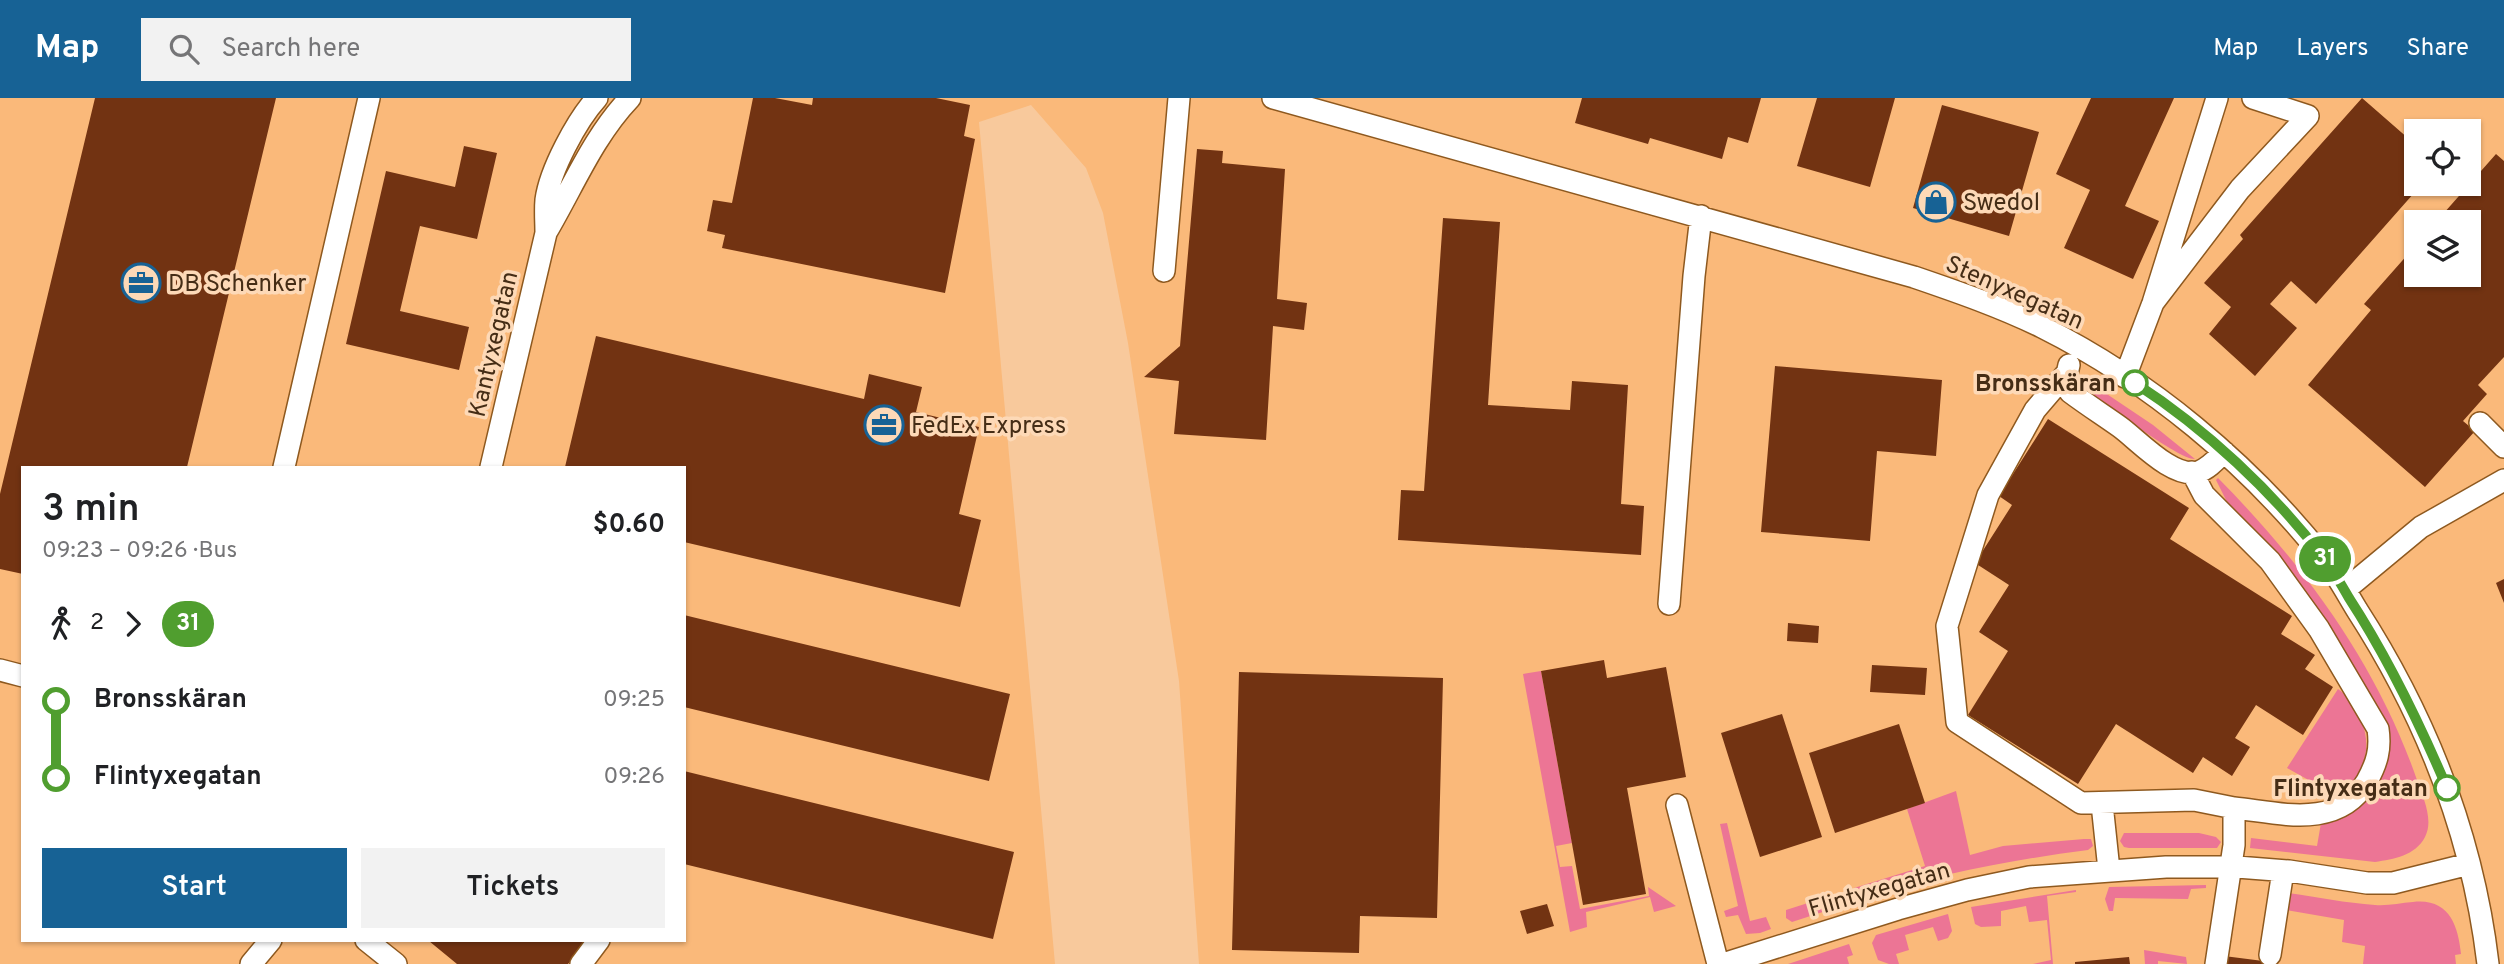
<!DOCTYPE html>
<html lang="en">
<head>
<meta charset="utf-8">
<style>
  :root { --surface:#fff; --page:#f2f2f2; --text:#202124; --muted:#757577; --accent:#176295 }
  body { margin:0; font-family:Overpass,sans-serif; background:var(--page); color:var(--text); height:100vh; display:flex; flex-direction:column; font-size:26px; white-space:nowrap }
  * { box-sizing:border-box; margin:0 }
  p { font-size:23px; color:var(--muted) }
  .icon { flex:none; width:38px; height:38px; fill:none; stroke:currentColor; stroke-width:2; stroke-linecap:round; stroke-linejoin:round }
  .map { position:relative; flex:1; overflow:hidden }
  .side { position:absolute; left:21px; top:368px; width:665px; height:476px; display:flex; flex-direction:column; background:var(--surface); border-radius:0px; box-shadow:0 2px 5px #0004 }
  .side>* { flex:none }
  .badge { padding:0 14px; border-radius:23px; font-size:24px; line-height:46px }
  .controls { position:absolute; left:2404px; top:21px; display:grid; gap:14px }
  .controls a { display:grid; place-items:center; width:77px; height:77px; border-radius:0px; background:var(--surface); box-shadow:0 2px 5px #0004; font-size:35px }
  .map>.badge { position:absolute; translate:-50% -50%; box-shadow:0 0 0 4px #fff }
  .legs { display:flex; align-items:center; gap:10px; height:77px; padding:0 21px; font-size:23px }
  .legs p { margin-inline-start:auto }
  .summary { display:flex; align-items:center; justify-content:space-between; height:119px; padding:0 21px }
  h1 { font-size:38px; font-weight:600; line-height:52px }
  .primary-button { display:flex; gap:14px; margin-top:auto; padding:14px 21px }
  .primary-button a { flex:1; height:80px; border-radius:0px; background:var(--accent); color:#fff; font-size:28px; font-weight:600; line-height:80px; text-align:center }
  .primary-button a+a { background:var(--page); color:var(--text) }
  ul { padding:0 21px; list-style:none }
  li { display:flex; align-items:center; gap:24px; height:77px; font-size:26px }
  li i { display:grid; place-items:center; width:10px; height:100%; margin:0 9px; background:currentColor }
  li i::after { content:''; width:18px; height:18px; margin:-9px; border:5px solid; border-radius:50%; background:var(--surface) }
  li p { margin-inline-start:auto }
  li:first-child i { background:linear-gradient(#0000 50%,currentColor 0) }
  li:last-child i { background:linear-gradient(currentColor 50%,#0000 0) }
  header { display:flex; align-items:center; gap:42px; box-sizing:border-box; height:98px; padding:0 35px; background:var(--accent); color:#fff }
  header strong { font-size:33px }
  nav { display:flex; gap:38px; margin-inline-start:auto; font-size:24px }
  .search { width:490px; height:63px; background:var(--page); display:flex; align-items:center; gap:18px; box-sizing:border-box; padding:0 24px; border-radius:0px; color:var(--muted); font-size:26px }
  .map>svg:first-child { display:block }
</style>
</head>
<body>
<header>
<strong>Map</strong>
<div class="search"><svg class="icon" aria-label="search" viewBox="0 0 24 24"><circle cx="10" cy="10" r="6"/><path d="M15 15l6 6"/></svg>Search here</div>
<nav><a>Map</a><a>Layers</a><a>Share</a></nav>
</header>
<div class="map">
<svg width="2504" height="866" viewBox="0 0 2504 866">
  <rect width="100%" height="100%" fill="#f8c99c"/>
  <path fill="#fab97a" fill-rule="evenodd" d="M0,0H2504V866H1199L1179,583L1128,245L1103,115L1086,70L1031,7L979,24L1055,866H0ZM2417,33H2469V86H2417ZM2417,124H2469V177H2417ZM23,369H684V842H23Z"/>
  <path fill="#ec7595" d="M2077,276L2153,327L2195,361C2177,361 2109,307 2089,294L2082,287Z
    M2218,380C2304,467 2377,566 2417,682C2423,699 2434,722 2425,739C2415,758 2394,761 2375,764L2250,750L2251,740L2317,748L2321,725L2344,718L2356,711L2373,693L2386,664L2381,619L2370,597L2320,514L2276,457L2229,408L2216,382Z
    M1541,573L1572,745L1556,748L1560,769L1572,768L1580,811L1649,798L1648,789L1676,808L1654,814L1650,799L1586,814L1587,829L1570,834L1523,576Z
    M2338,591C2348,598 2356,609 2361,621C2372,650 2365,668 2348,692L2321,689L2287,670Z
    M1956,693L1970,757L2003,748L2084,741H2091L2093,748L2088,752C2011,762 1937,776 1863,800H1856L1854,790L1925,768L1907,711Z
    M1727,725L1750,823L1766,819L1771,831L1760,835L1746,836L1738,817L1726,819L1724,813L1738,808L1720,726Z
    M2124,735H2199L2216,739L2221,744L2217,750H2129L2124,749L2120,743Z
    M2206,787V790L2191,791L2188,801L2115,800L2113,813H2109L2105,801L2109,789Z
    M2076,792V794L2047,798L2053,866H2033L2051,862L2047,822L2029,824L2026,808L2001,813V828L1981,829L1975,826L1971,809Z
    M2288,795C2317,799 2346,805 2375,807C2388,808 2400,805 2413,804C2449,800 2458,827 2461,856L2455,857L2456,866H2363L2365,848L2342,844L2344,822L2286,812Z
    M1833,797L1836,798L1839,806L1835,810L1792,824L1786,820V812Z
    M1948,816L1952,833L1948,840L1938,843L1933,829L1905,837L1909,852L1896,856L1899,866H1889L1878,862L1872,845L1876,837Z
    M1849,846L1853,857L1847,859L1849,866H1788Z
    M2144,852L2186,859L2187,866L2158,863V866H2145Z"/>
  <path fill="#723312" d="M95,0H276L187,369H23V476L0,471V396Z
    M753,0H775L812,7L813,0H936L970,7L964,38L975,41L945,195L722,150L725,137L707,133L713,102L732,105Z
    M1582,0H1761L1748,45L1728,39L1722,61L1650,40L1648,46L1575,25Z
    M1817,0H1895L1870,89L1797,68Z
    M2091,0H2174L2125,108L2159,123L2133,181L2064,150L2090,92L2056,76Z
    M2362,0L2417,48V86H2422L2316,206L2291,183L2270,206L2297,230L2255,278L2209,236L2231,209L2204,185L2243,141L2240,137Z
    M1942,7L2039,34L2009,138L1913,110Z
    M464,48L497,55L477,141L420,128L400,213L469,229L459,272L346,246L386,73L455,89Z
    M1197,51L1223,53L1222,65L1285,71L1277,201L1307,205L1304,232L1273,228L1266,342L1174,336L1179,283L1144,279L1180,248Z
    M2496,56L2504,63V259L2478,287L2487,296L2463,323L2475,333L2425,389L2308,287L2371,212L2364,206L2417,146V177H2469V124H2436Z
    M1443,120L1500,124L1488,307L1570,312L1572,283L1628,287L1621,406L1644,408L1641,457L1398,442L1401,392L1424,393Z
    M596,238L864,301L869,276L922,289L916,314L979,329L959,416L981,422L960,509L684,444V369H565Z
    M1775,268L1942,282L1936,358L1877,353L1870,443L1761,434Z
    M2048,321L2189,410L2170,441L2292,518L2281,536L2315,557L2305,571L2333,589L2303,637L2256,607L2235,640L2250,649L2232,678L2203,659L2193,675L2116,626L2078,686L1968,617L2008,553L1979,534L2009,487L1975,465L2012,407L1999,398Z
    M2504,481V505L2496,485Z
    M684,517L1010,596L989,683L684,609Z
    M1788,525L1819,528L1818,545L1787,543Z
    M1604,562L1607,580L1666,569L1686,679L1627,690L1646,796L1583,807L1541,573Z
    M1872,567L1927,570L1925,597L1870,594Z
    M1239,574L1443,580L1437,820L1360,818L1359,855L1232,852Z
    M1782,616L1822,739L1760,759L1721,635Z
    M1899,626L1925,705L1835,735L1809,655Z
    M684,673L1014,754L993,841L684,766Z
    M1547,806L1554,828L1527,836L1520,813Z
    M430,842H588L568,866H457L429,843Z
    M2224,858L2271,864V866H2223Z
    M2129,859L2130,866H2075V864Z"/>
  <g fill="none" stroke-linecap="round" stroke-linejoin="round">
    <g stroke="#8e591f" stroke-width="24">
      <path id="minor" d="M1273,0L1914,179C1958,194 2001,209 2042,229C2150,283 2248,365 2323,459C2336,475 2346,494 2357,512C2426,619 2473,739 2488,866
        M547,133C574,87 593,39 630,0
        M1164,173L1179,0
        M2153,205L2240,91L2308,18L2253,0
        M2069,267L2065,285L2070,294C2086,306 2103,317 2120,329C2138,342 2173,381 2198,374C2208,371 2216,362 2224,354
        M2065,277L2035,312L1988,397L1947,528L1957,624L2081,705L2194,702L2234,710V747L2216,866
        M2125,279L2153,205L2217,0
        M2480,325L2504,349
        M284,369L369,0
        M491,369L546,135C546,124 545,113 546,102C550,72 577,22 597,0
        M2192,374L2204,397L2270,463L2319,531L2378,631C2381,651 2377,665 2367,683C2338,732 2281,715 2234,710
        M2345,492L2421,429L2504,382
        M1669,506L1694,178L1701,118
        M0,572L23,578
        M2102,706L2109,772
        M1677,707L1718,866
        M366,842L396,866
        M2270,857L2283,773
        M251,866L271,842
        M581,866L599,842
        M1723,866L1898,811L1967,792L2029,779L2166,769H2237L2289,773L2367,785H2393L2469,766"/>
    </g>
    <use href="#minor" stroke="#fff" stroke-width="21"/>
  </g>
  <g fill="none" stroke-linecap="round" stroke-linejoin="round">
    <g stroke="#fff" stroke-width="16">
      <path id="line-1" d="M2135,285C2206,331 2272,393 2323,459C2333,472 2341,486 2349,500C2388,560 2419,624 2447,690"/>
    </g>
    <use href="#line-1" stroke="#509e2f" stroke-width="10"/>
  </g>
  <defs>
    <g id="shop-ring" transform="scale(2.0125)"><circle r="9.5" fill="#fdd9b7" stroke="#176295" stroke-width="1.5"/><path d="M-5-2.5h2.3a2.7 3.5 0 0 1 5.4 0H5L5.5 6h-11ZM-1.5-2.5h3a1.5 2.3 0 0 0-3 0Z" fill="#176295"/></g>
    <g id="office-ring" transform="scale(2.0125)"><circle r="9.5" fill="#fdd9b7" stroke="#176295" stroke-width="1.5"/><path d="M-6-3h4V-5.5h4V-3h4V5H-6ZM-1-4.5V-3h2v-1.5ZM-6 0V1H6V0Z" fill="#176295"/></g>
  </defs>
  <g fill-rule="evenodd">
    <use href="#shop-ring" x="1936" y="104"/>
    <use href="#office-ring" x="141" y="185"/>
    <use href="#office-ring" x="884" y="327"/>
  </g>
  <g fill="#fff" stroke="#509e2f" stroke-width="3.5">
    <circle cx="2135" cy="285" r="12"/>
    <circle cx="2447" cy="690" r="12"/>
  </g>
  <g text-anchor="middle" stroke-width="7" stroke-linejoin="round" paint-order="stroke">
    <g font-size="24" fill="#452d16" stroke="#fdd9b7" text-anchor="start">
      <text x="1963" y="112">Swedol</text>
      <text x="168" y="193">DB Schenker</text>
      <text x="911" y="335">FedEx Express</text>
    </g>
    <g font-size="24" fill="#452d16" stroke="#fdd9b7">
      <text transform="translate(2015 194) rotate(24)" y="8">Stenyxegatan</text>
      <text transform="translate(493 246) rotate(-77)" y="8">Kantyxegatan</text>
      <text transform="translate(1879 791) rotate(-16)" y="8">Flintyxegatan</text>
    </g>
    <g font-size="24" font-weight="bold" fill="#452d16" stroke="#fdd9b7" text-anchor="end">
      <text x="2116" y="293">Bronsskäran</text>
      <text x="2428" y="698">Flintyxegatan</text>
    </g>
  </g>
</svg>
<div class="controls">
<a><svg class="icon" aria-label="locate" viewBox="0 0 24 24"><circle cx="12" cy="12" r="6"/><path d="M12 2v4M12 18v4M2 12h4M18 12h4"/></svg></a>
<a><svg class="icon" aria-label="layers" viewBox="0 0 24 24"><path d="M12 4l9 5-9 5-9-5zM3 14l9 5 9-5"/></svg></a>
</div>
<b class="badge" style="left:2325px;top:461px;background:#509e2f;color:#fff">31</b>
<section class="side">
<div class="summary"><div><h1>3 min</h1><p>09:23 – 09:26 · Bus</p></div><b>$0.60</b></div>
<div class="legs"><svg class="icon" aria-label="walk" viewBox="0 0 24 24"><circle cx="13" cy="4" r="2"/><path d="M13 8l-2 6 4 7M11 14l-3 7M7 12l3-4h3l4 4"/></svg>2<svg class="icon" aria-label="forward" viewBox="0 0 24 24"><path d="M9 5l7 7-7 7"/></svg><b class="badge" style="background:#509e2f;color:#fff">31</b></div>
<ul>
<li><i style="color:#509e2f"></i><b>Bronsskäran</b><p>09:25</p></li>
<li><i style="color:#509e2f"></i><b>Flintyxegatan</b><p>09:26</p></li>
</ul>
<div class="primary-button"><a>Start</a><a>Tickets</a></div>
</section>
</div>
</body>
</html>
